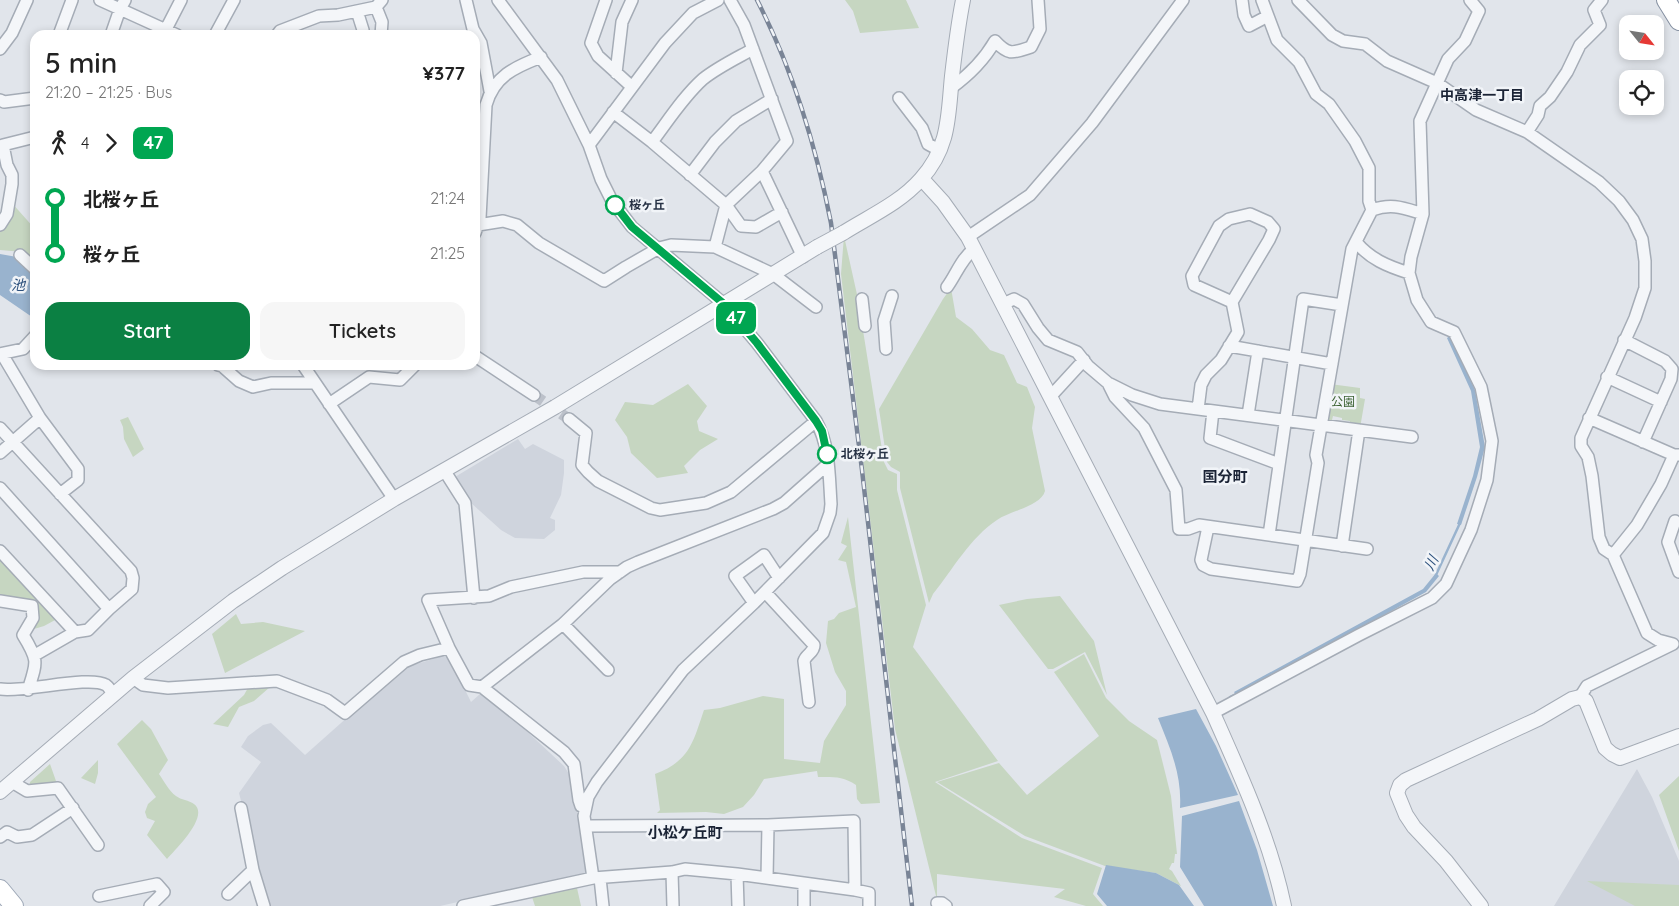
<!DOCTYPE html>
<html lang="en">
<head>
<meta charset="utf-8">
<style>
  :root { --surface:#fff; --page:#f6f6f6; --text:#222; --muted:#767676; --accent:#0b8043 }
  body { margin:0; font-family:Quicksand,"Noto Sans JP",sans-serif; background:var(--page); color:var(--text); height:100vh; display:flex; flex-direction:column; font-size:19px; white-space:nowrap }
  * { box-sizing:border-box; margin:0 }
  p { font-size:16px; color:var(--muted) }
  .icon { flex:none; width:28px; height:28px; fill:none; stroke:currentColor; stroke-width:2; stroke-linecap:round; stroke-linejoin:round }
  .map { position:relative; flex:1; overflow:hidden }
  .drawer { position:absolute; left:30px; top:30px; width:450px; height:340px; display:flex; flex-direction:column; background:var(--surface); border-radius:15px; box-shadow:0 2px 8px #0003 }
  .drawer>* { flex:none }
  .badge { padding:0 10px; border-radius:8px; font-size:18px; line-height:32px }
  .needle { width:32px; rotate:120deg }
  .tools { position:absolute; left:1619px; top:15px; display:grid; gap:10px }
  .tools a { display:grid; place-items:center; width:45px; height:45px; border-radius:10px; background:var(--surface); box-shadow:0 2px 8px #0003; font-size:25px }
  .map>.badge { position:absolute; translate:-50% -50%; box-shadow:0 0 0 2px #fff }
  .legs { display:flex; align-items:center; gap:8px; height:55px; padding:0 15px; font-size:16px }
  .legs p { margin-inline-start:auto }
  .overview { display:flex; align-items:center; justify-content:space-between; height:85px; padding:0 15px }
  h1 { font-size:28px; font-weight:600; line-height:38px }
  .primary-button { display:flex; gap:10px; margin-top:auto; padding:10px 15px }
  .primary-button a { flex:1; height:58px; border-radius:15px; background:var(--accent); color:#fff; font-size:20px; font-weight:600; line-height:58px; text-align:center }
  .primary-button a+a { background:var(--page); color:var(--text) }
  ul { padding:0 15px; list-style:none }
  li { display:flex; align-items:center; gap:18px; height:55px; font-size:19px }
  li i { display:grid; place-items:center; width:8px; height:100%; margin:0 6px; background:currentColor }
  li i::after { content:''; width:12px; height:12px; margin:-6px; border:4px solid; border-radius:50%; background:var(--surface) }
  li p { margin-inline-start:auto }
  li:first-child i { background:linear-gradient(#0000 50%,currentColor 0) }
  li:last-child i { background:linear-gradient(currentColor 50%,#0000 0) }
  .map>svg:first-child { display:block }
</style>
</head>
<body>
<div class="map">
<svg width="1679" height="906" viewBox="0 0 1679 906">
  <rect width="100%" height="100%" fill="#e1e5eb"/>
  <path fill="#cfd4dd" d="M518,439L525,449L533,444L564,460V473L561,495L550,518L555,520V530L544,539L515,538L501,530L470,502L455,477Z
    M443,656L450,659L471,702L480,694L484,693L490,697L564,766L571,777L578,818L581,822L587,871L586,873L440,906H268L239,793L261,762L241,747L248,736L263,725L271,723L305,755L395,675L410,666Z
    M1637,769L1652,797L1679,861V906H1554Z"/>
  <path fill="#c6d6c1" d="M845,0H906L919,28L860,33L853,11Z
    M11,202L35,229V264L23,252L0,250V231L9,216Z
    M844,236L858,299L884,462L888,470L897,474V490L926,605L913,647L998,761L935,782L1022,838L1102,868L1093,894L1103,906H1086L1054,897L1065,889L937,874V900L895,729L841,274Z
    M951,288L956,317L972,329L990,350L1004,355L1017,383L1027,387L1035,407L1032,428L1045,491C1041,506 1010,511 997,520C970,538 953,569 933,594L929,603L900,488V472L891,467L887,462L879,409L943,299Z
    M688,384L707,406L697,421L699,431L718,439L700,450L684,466L688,473L657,478L631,453L627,437L615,420L625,402L653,405Z
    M1330,384L1360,388V398L1365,399L1360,428L1349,427L1350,421L1342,420V418L1333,416L1331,424L1326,423Z
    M128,417L144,449L133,457L124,439L123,427L120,420Z
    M848,517L880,803L861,804L857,799L856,785C843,776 833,777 818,777L817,771L764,779L754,795L743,807L724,814L706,812L657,813L660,810L655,774C690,761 693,742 704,710L720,708L763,696L784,699V759L820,763L824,741L846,705V691L835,672L826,643L828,621L834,619L839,613L856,607L846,562L838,560L847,546L841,543Z
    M0,557L57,619L44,626L34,629L35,615L0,598Z
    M1060,596L1094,641L1107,695L1085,652L1053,669H1048L999,605L1027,599Z
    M236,614L241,624L263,622L305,631L225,673L212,634Z
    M1084,654L1106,698L1129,721L1157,740L1171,796L1177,854H1175L1174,863H1172L1169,869L1172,871L1181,886L1156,873L1105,866L1025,836L937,782L999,763L1027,795L1099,736L1054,672Z
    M249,686L270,687L254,701L239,707L228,727L213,724L244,695Z
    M142,720L151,729L168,760L159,774C164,781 169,791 176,796C181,800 189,800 194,804C210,816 176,849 167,859L147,835L155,821L147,818L145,812L148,804L156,797L117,744Z
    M98,760V773L95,784L81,778Z
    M50,764L56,781L63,783L29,788L30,782Z
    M1679,776V851L1659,795Z
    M1587,881L1679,885V906H1635Z
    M577,888L581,906H535L532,897Z"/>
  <path fill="#99b3ce" d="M0,254L17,257L35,274V319L0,295Z
    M1451,335L1475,390L1485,447L1477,477L1461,525L1457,524L1473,476L1480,447L1471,391L1447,338Z
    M1436,573L1439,576L1426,592L1237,696L1234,692L1423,589Z
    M1196,709L1216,746L1238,795L1180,808C1182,774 1170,748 1158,718Z
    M1239,801L1257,850L1273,906H1204L1180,867L1182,816Z
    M1106,865L1156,873L1179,885L1194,906H1107L1097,894Z"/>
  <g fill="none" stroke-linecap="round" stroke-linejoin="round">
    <path stroke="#99b3ce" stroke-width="2.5" d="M1435,577L1460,523
      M1230,697L1238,693"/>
    <path stroke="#bcc1ca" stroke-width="11" stroke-dasharray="11 5.5" stroke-linecap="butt" d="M534,395L569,419"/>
    <g stroke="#a5acb6" stroke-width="14">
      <path id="minor" d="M100,0L177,35
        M466,0L473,29L481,43L490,91
        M606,0L591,43L598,56L631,86
        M1242,0L1244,15L1249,26L1268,16
        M1262,0L1277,40L1299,62L1316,94L1329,104L1355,141L1369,168V201L1372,210
        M1298,0L1332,35L1343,41L1365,44L1387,61L1437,83L1476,110L1527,132L1599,182L1619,201L1633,220L1642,239L1645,261V288L1635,318L1581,438V446L1588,457L1592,476L1599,537L1604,549L1613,555
        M376,7L382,22L381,35
        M59,35L72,0
        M111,35L120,9L125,0
        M163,35L181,0
        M215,35L234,0
        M277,35L280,31L319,16L338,15L357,11
        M361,35L363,30L357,11L376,7L382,0
        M0,49L12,33L27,0
        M616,73L622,22L632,0
        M951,88C969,75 984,60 995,41C1009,56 1013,53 1031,47L1040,29L1038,0
        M899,98L922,128L928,144L939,150
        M0,100L4,102L35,98
        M613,112L652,142L726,205L741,226L756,227L782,212
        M1527,132L1538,115L1540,106L1550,97L1567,72L1580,45L1600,25L1594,10L1602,0
        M652,142C668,121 683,97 703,79C718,67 737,58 753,49
        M589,145L665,43L693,13L718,0
        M762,171L803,257
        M690,175L715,142L736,121L772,99
        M0,225L7,214L12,184V175L7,165L3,145L35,137
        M478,225L503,221L517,225L539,243L604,281L626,267L659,248L671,245L715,247L773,274L816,307
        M475,233L480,218L486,105C494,76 515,67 541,57
        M968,237L1030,195L1092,123L1183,0
        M1356,242C1370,259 1387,266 1409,273
        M715,247L726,205L762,171L787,141L744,25L730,0
        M20,255L35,269
        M947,287C956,275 961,259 974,249
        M862,299L865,326
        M1003,304L1014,299L1023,304L1038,328L1048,340L1077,352L1088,366L1108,383L1132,395L1160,404L1412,437
        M1624,340L1665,361L1672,369L1671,379L1643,442
        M1229,346L1332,364
        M886,349L884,321L892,296
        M0,354L23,349L35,336
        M2,354L40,418L78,469V480L60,494
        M475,356L534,395
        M218,365L222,366L239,381L253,387L271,383H314
        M303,365L394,499
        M1607,377L1661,402
        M1108,383L1115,397L1144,428L1176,490L1179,529H1188L1199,525L1367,549
        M1050,397L1084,360
        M329,404L369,377L400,380L415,365
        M1198,409L1201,385L1206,375L1221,360L1238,332L1232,302L1194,285L1192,276L1219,226L1229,219L1250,214L1268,222L1274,229L1269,240L1232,302
        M1213,411L1210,438L1279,464
        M1248,415L1258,351
        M1589,418L1674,455
        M569,419L586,433L582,465L588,472L598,481L651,508L660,510L706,503L731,492L816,421
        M0,428L131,571L133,578L132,589L109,609L88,630L75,632L0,551
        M0,453L40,418
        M444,470L465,503L474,598
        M0,488L109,609
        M1675,521L1668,542L1679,572
        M1208,527L1201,560L1203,565L1211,569L1297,581L1300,574L1318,463L1316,455L1352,249L1372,210C1392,203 1403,208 1423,214
        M1269,535L1303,299L1342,305
        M1342,546L1359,430
        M765,592L814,645C814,653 806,654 804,661L809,702
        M0,601L32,606L33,618L23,635C39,661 37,662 28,690
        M754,603L735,576L764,555L779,578
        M563,624L608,670
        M35,655L75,632
        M133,678L143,685L168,688L277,681L327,700L345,713L404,662L420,655L449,648
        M482,687L563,624L610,579L627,567L638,562L773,509L784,503L828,464
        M0,689C24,693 89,675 106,685C109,687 111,692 114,694
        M1580,697L1587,686L1673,644L1658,640L1647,633L1613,555L1637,525L1661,484L1674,455H1679
        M1213,713L1359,635L1432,598L1446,584L1471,530L1487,480L1492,441L1481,387L1454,332L1431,322L1417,300L1409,273L1411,257L1423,214L1420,121L1448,59L1465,41L1479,11L1470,0
        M12,782L27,791L58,788L98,845
        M585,807L581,806L579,800L574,764L564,752L482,687L469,685L449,648L428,600L489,596L511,587L583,572H620
        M241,808L253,870L264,906
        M586,826L768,825L854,821L855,890
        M0,837L7,832L17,837L32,835L73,808
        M672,872L673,906
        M737,874L738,906
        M593,878L672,872L685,869L737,874L855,890L869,893V906
        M600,878L603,906
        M767,878L768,825
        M228,894L253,870
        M99,896L157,884L164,892L150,906
        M937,903H942L946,906
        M463,906L593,878L584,816L588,797L597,782L683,670L754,603L823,533L830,513L831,504C829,476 830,446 816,421L757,343L724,304L632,227L612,201L601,179L589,145L557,80L498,0
        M804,906V884"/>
    </g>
    <g stroke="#a5acb6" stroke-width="16">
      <path id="tertiary" d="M922,179L943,202L968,237L1213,713C1241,776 1270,839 1284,906
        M843,233C870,216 900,203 921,179C950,147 948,115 952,76C955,50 958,25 963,0
        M0,792L133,678L233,601L282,568L394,499L555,407L817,247
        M1481,906L1446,861L1414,827L1406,815L1397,793L1400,785L1406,780L1538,719L1572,699L1580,697L1586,701L1605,748L1612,754L1620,758L1679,736"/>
    </g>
    <g stroke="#9fa9b8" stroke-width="20">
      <path id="primary" d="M0,889L14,906"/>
    </g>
    <g stroke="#8792a3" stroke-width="20">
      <path id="trunk" d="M1666,0L1679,21"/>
    </g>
    <use href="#minor" stroke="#f4f6f9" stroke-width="11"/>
    <use href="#tertiary" stroke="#f4f6f9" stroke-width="14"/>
    <use href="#primary" stroke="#fff" stroke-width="18"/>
    <use href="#trunk" stroke="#fff" stroke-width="18"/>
    <g stroke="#798496" stroke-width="4.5">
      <path id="rail" d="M757,0C793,70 816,146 831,223L862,470L912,906"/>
    </g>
    <use href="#rail" stroke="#f1f4f8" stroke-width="2.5" stroke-dasharray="8" stroke-linecap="butt"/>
    <g stroke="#a5acb6" stroke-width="16" stroke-linecap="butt">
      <path id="tertiary-bridge" d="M817,247L843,233"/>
    </g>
    <use href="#tertiary-bridge" stroke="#f4f6f9" stroke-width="14"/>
  </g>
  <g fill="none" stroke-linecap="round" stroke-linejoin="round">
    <g stroke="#fff" stroke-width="11">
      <path id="line-1" d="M615,205L632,227L724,304L757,343L816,421L822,431L827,454"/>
    </g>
    <use href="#line-1" stroke="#00a651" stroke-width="8"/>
  </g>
  <g fill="#fff" stroke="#00a651" stroke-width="2.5">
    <circle cx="615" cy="205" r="9"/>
    <circle cx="827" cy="454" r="9"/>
  </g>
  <g text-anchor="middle" stroke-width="5" stroke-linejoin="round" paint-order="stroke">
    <g font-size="12" font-weight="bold" fill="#273245" stroke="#f1f4f8" text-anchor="start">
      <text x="629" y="209">桜ヶ丘</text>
      <text x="841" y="458">北桜ヶ丘</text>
    </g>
    <g font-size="12" fill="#3c6233" stroke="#f1f4f8">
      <text x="1343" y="406">公園</text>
    </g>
    <g font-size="14" font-weight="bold" fill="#1a2335" stroke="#f1f4f8">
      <text x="1482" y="100">中高津一丁目</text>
    </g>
    <g font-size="14" font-style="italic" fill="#2d517d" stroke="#f1f4f8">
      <text x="18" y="290">池</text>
      <text transform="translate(1431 563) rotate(-63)" y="5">川</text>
    </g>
    <g font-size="15" font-weight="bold" fill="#1a2335" stroke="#f1f4f8">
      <text x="1225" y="482">国分町</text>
      <text x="685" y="838">小松ケ丘町</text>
    </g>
  </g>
</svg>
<div class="tools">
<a><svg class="needle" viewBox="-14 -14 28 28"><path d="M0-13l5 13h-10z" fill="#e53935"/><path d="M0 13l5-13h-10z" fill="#767676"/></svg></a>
<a><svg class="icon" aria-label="locate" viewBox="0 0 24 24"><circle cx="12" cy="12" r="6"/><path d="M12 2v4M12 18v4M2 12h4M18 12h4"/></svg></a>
</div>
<b class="badge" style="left:736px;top:318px;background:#00a651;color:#fff">47</b>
<section class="drawer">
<div class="overview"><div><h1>5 min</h1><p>21:20 – 21:25 · Bus</p></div><b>¥377</b></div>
<div class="legs"><svg class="icon" aria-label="walk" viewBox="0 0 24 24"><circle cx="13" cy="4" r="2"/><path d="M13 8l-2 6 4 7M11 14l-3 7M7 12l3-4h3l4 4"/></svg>4<svg class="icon" aria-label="forward" viewBox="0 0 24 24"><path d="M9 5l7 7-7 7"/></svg><b class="badge" style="background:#00a651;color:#fff">47</b></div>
<ul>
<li><i style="color:#00a651"></i><b>北桜ヶ丘</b><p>21:24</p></li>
<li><i style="color:#00a651"></i><b>桜ヶ丘</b><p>21:25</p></li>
</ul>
<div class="primary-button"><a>Start</a><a>Tickets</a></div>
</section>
</div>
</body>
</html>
